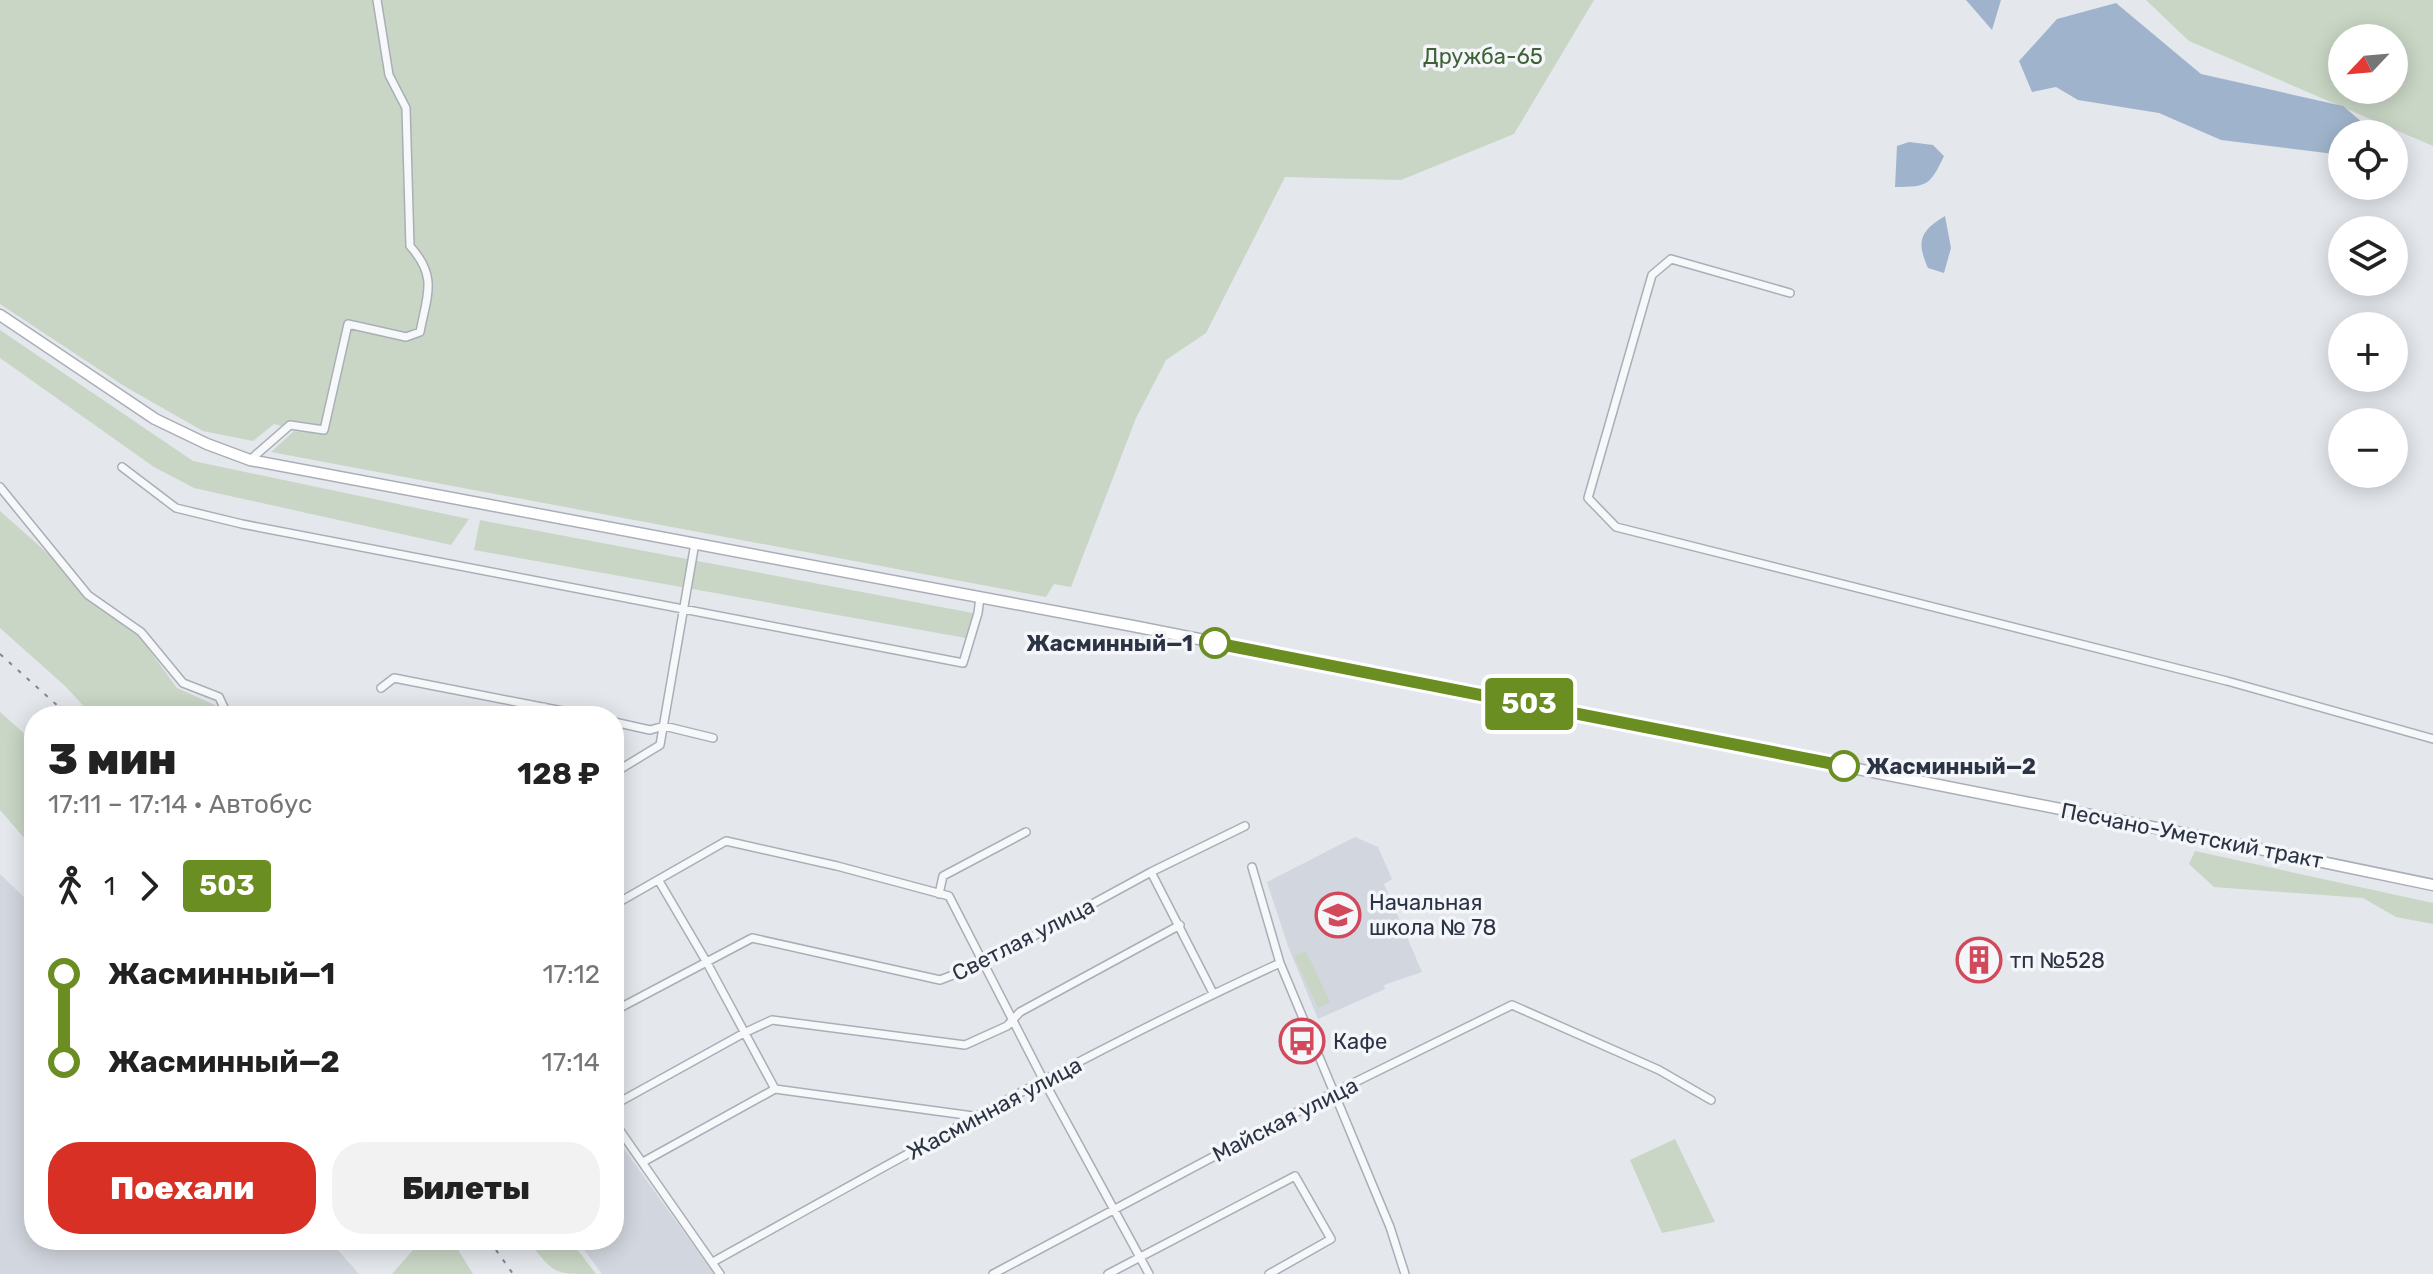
<!DOCTYPE html>
<html lang="ru">
<head>
<meta charset="utf-8">
<style>
  :root { --surface:#fff; --page:#f2f2f2; --text:#222; --muted:#767676; --accent:#d93025 }
  body { margin:0; font-family:Rubik,sans-serif; background:var(--page); color:var(--text); height:100vh; display:flex; flex-direction:column; font-size:30px; white-space:nowrap }
  * { box-sizing:border-box; margin:0 }
  p { font-size:26px; color:var(--muted) }
  .icon { flex:none; width:44px; height:44px; fill:none; stroke:currentColor; stroke-width:2; stroke-linecap:round; stroke-linejoin:round }
  .map { position:relative; flex:1; overflow:hidden }
  .side { position:absolute; left:24px; top:706px; width:600px; height:544px; display:flex; flex-direction:column; background:var(--surface); border-radius:32px; box-shadow:0 4px 20px #0003 }
  .side>* { flex:none }
  .badge { padding:0 16px; border-radius:6px; font-size:28px; line-height:52px }
  .needle { width:52px; rotate:244deg }
  .buttons { position:absolute; left:2328px; top:24px; display:grid; gap:16px }
  .buttons a { display:grid; place-items:center; width:80px; height:80px; border-radius:50%; background:var(--surface); box-shadow:0 4px 20px #0003; font-size:40px }
  .map>.badge { position:absolute; translate:-50% -50%; box-shadow:0 0 0 4px #fff }
  .legs { display:flex; align-items:center; gap:12px; height:88px; padding:0 24px; font-size:26px }
  .legs p { margin-inline-start:auto }
  .overview { display:flex; align-items:center; justify-content:space-between; height:136px; padding:0 24px }
  h1 { font-size:44px; font-weight:800; line-height:60px }
  .cta { display:flex; gap:16px; margin-top:auto; padding:16px 24px }
  .cta a { flex:1; height:92px; border-radius:32px; background:var(--accent); color:#fff; font-size:32px; font-weight:800; line-height:92px; text-align:center }
  .cta a+a { background:var(--page); color:var(--text) }
  ul { padding:0 24px; list-style:none }
  li { display:flex; align-items:center; gap:28px; height:88px; font-size:30px }
  li i { display:grid; place-items:center; width:12px; height:100%; margin:0 10px; background:currentColor }
  li i::after { content:''; width:20px; height:20px; margin:-10px; border:6px solid; border-radius:50%; background:var(--surface) }
  li p { margin-inline-start:auto }
  li:first-child i { background:linear-gradient(#0000 50%,currentColor 0) }
  li:last-child i { background:linear-gradient(currentColor 50%,#0000 0) }
  .map>svg:first-child { display:block }
</style>
</head>
<body>
<div class="map">
<svg width="2433" height="1274" viewBox="0 0 2433 1274">
  <rect width="100%" height="100%" fill="#e4e7ec"/>
  <path fill="#d2d6de" d="M1355,837L1378,847L1392,879L1384,884L1422,972L1384,985L1385,989L1318,1019L1288,946L1267,882Z
    M0,874L34,907V1240H329L359,1274H0Z
    M614,1135L714,1274H602L577,1240H614Z"/>
  <path fill="#c9d6c5" fill-rule="evenodd" d="M0,0H1594L1514,134L1401,180L1285,177L1206,333L1166,360L1136,418L1071,587L1054,584L1046,597L271,452L294,431L307,433L274,424L253,441L203,431L124,386L0,304Z
    M2146,0H2433V146L2189,41ZM2342,38H2394V90H2342Z
    M0,330L193,461L469,519L451,545L194,488L154,467L0,358Z
    M0,511L136,632L177,688L215,705L222,716H93L65,686L0,628Z
    M480,520L973,613L966,638L474,550Z
    M0,712L34,742V849L0,810Z
    M2195,851L2433,903V924L2396,917L2363,898L2214,887L2189,864Z
    M1306,951L1330,1002L1318,1008L1294,956Z
    M1675,1139L1715,1222L1662,1233L1630,1160Z
    M390,1240H452L473,1274H392L413,1250Z
    M527,1240H570L596,1274C550,1274 556,1274 527,1240Z"/>
  <path fill="#9fb4cc" d="M1966,0H2001L1992,30Z
    M2116,3L2201,74L2343,106L2376,134H2342V155L2221,140L2159,113L2078,100L2056,87L2032,92L2019,61L2057,19Z
    M1909,142L1933,145L1944,156C1930,185 1928,187 1895,187L1897,146Z
    M1945,216L1951,248L1944,273L1928,268C1916,241 1920,231 1945,216Z"/>
  <g fill="none" stroke-linecap="round" stroke-linejoin="round">
    <g stroke="#a9aeb7" stroke-width="10">
      <path id="street" d="M1790,293L1671,259L1652,275L1588,498L1616,527L2227,681L2433,739
        M250,460L290,425L324,430L348,324L406,337L420,332C427,295 438,277 410,246L406,108L389,75L377,0
        M122,467L176,508L242,524L963,663L978,613L980,597
        M0,487L88,595L141,632L183,683L219,697L228,716
        M381,688L394,678L588,716
        M532,716L544,707
        M614,722L650,730L664,726L713,738
        M614,773L660,745L695,543
        M1252,867L1280,963L1390,1227L1405,1274
        M1151,872L1213,993
        M659,881L706,961L775,1089
        M939,894L943,876L1026,832
        M614,905L726,841L837,866L949,896L1044,1081L1149,1274
        M614,1011L752,938L940,980L984,963L1151,872L1245,826
        M614,1105L744,1033L772,1020L965,1045L1007,1026L1020,1012L1180,925
        M614,1122L720,1274
        M643,1162L775,1089L973,1116
        M713,1262C900,1158 1086,1052 1280,963
        M993,1274L1333,1093L1512,1005L1659,1070L1711,1100
        M1108,1274L1295,1176L1331,1239L1269,1274"/>
    </g>
    <g stroke="#a9aeb7" stroke-width="13">
      <path id="secondary" d="M0,315L155,419L207,444L250,460L1133,626L2192,835L2433,885"/>
    </g>
    <use href="#street" stroke="#f7f8fa" stroke-width="7"/>
    <use href="#secondary" stroke="#fff" stroke-width="10"/>
    <path stroke="#7d8696" stroke-width="2" stroke-dasharray="4 8" stroke-linecap="butt" d="M0,654L69,716
      M489,1240L513,1274"/>
  </g>
  <g fill="none" stroke-linecap="round" stroke-linejoin="round">
    <g stroke="#fff" stroke-width="18">
      <path id="line-1" d="M1215,643L1844,766"/>
    </g>
    <use href="#line-1" stroke="#6b8e23" stroke-width="12"/>
  </g>
  <defs>
    <g id="school-ring" transform="scale(2.3)"><circle r="9.5" fill="#f4f6f9" stroke="#d1495b" stroke-width="1.5"/><path d="M0-5L7-2L0 1L-7-2ZM-4 1L0 2.5L4 1V4Q0 6-4 4Z" fill="#d1495b"/></g>
    <g id="building-ring" transform="scale(2.3)"><circle r="9.5" fill="#f4f6f9" stroke="#d1495b" stroke-width="1.5"/><path d="M-4-6H4V6H1V3H-1V6H-4ZM-2.5-4.3h1.7v1.8h-1.7ZM.8-4.3h1.7v1.8H.8ZM-2.5-1h1.7V.8h-1.7ZM.8-1h1.7V.8H.8Z" fill="#d1495b"/></g>
    <g id="bus-ring" transform="scale(2.3)"><circle r="9.5" fill="#f4f6f9" stroke="#d1495b" stroke-width="1.5"/><path d="M-5-6H5V4H4V6H2V4H-2V6H-4V4H-5ZM-3.5-4V0h7V-4ZM-3.5 1.2v1.5H-2V1.2ZM2 1.2v1.5H3.5V1.2Z" fill="#d1495b"/></g>
  </defs>
  <g fill-rule="evenodd">
    <use href="#school-ring" x="1338" y="915"/>
    <use href="#building-ring" x="1979" y="960"/>
    <use href="#bus-ring" x="1302" y="1041"/>
  </g>
  <g fill="#fff" stroke="#6b8e23" stroke-width="4">
    <circle cx="1215" cy="643" r="14"/>
    <circle cx="1844" cy="766" r="14"/>
  </g>
  <g text-anchor="middle" stroke-width="7" stroke-linejoin="round" paint-order="stroke">
    <g font-size="22" fill="#3f6138" stroke="#f4f6f9">
      <text x="1483" y="64">Дружба-65</text>
    </g>
    <g font-size="22" font-weight="bold" fill="#2b3445" stroke="#f4f6f9" text-anchor="end">
      <text x="1193" y="651">Жасминный—1</text>
      <text x="1866" y="774" text-anchor="start">Жасминный—2</text>
    </g>
    <g font-size="22" fill="#2b3445" stroke="#f4f6f9">
      <text transform="translate(2192 835) rotate(11)" y="8">Песчано-Уметский тракт</text>
      <text transform="translate(1023 939) rotate(-27)" y="8">Светлая улица</text>
      <text transform="translate(994 1108) rotate(-28)" y="8">Жасминная улица</text>
      <text transform="translate(1285 1119) rotate(-27)" y="8">Майская улица</text>
    </g>
    <g font-size="22" fill="#2b3445" stroke="#f4f6f9" text-anchor="start">
      <text x="1369" y="910">Начальная<tspan x="1369" dy="25">школа № 78</tspan></text>
      <text x="2010" y="968">тп №528</text>
      <text x="1333" y="1049">Кафе</text>
    </g>
  </g>
</svg>
<div class="buttons">
<a><svg class="needle" viewBox="-14 -14 28 28"><path d="M0-13l5 13h-10z" fill="#e53935"/><path d="M0 13l5-13h-10z" fill="#767676"/></svg></a>
<a><svg class="icon" aria-label="locate" viewBox="0 0 24 24"><circle cx="12" cy="12" r="6"/><path d="M12 2v4M12 18v4M2 12h4M18 12h4"/></svg></a>
<a><svg class="icon" aria-label="layers" viewBox="0 0 24 24"><path d="M12 4l9 5-9 5-9-5zM3 14l9 5 9-5"/></svg></a>
<a>+</a>
<a>−</a>
</div>
<b class="badge" style="left:1529px;top:704px;background:#6b8e23;color:#fff">503</b>
<section class="side">
<div class="overview"><div><h1>3 мин</h1><p>17:11 – 17:14 · Автобус</p></div><b>128 ₽</b></div>
<div class="legs"><svg class="icon" aria-label="walk" viewBox="0 0 24 24"><circle cx="13" cy="4" r="2"/><path d="M13 8l-2 6 4 7M11 14l-3 7M7 12l3-4h3l4 4"/></svg>1<svg class="icon" aria-label="forward" viewBox="0 0 24 24"><path d="M9 5l7 7-7 7"/></svg><b class="badge" style="background:#6b8e23;color:#fff">503</b></div>
<ul>
<li><i style="color:#6b8e23"></i><b>Жасминный—1</b><p>17:12</p></li>
<li><i style="color:#6b8e23"></i><b>Жасминный—2</b><p>17:14</p></li>
</ul>
<div class="cta"><a>Поехали</a><a>Билеты</a></div>
</section>
</div>
</body>
</html>
